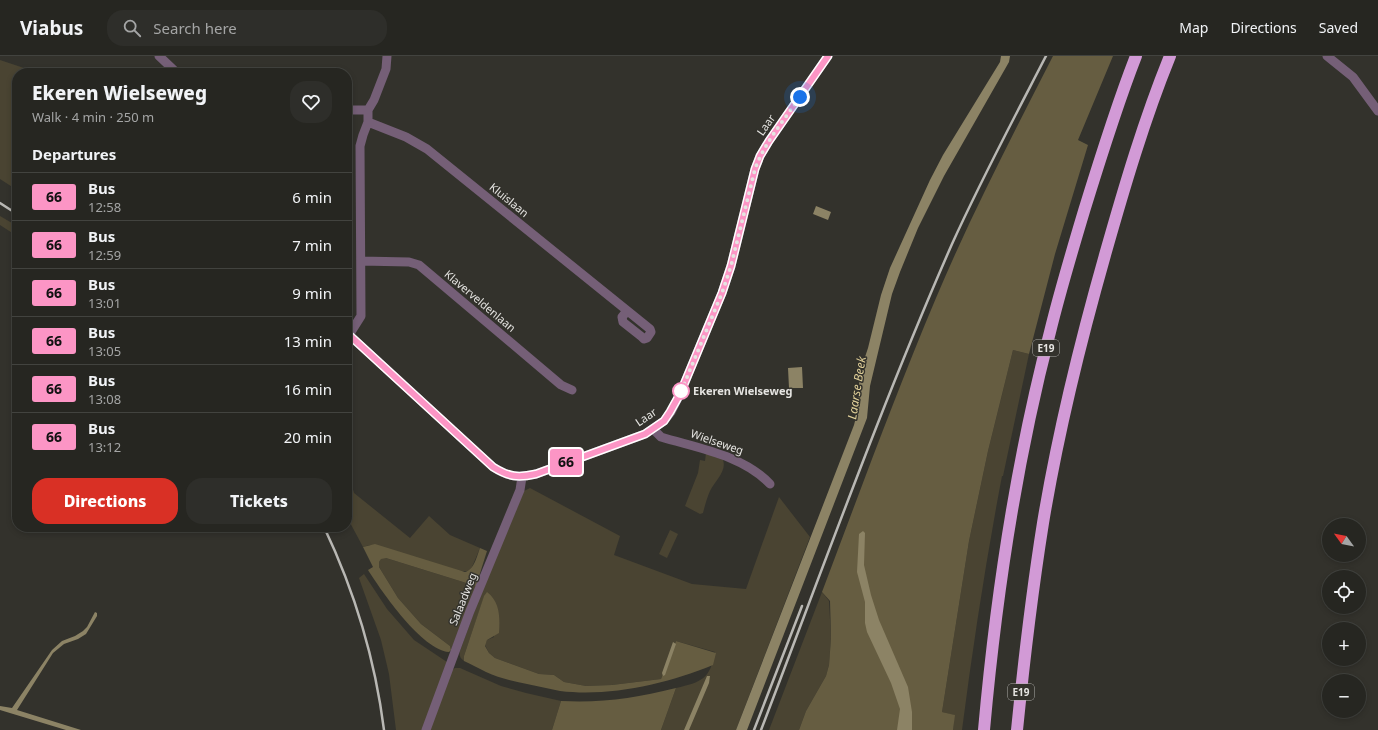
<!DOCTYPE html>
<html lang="en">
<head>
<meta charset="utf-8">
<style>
  :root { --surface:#262621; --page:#2e2e2a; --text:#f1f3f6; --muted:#a4a5a5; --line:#42433f; --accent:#d93025 }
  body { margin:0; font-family:"Noto Sans",sans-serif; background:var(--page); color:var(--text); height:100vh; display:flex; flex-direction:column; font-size:15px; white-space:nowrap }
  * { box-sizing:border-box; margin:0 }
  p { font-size:13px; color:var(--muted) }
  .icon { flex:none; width:22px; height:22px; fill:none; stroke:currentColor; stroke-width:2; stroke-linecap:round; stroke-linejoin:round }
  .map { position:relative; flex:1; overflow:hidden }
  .sheet { position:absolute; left:12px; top:12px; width:340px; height:464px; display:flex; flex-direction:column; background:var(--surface); border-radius:16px; box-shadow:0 2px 6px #0003,0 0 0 1px var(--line) }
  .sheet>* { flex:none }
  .badge { padding:0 8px; border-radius:3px; font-size:14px; line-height:26px }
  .needle { width:26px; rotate:303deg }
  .fabs { position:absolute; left:1322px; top:462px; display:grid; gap:8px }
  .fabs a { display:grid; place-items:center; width:44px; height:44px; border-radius:50%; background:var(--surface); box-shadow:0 2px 6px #0003,0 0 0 1px var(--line); font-size:20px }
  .you { position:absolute; width:20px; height:20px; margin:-10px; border:3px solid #fff; border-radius:50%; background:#1a73e8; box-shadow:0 0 0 6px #1a73e833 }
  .map>.badge { position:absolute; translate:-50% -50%; box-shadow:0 0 0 2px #fff }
  h2 { padding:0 20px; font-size:15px; line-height:36px }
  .round { display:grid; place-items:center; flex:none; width:42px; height:42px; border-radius:16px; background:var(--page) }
  .summary { display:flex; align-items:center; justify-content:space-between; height:68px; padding:0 20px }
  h1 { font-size:19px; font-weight:800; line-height:30px }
  .cta { display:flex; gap:8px; margin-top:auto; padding:8px 20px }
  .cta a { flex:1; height:46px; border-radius:16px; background:var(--accent); color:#fff; font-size:16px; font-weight:800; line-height:46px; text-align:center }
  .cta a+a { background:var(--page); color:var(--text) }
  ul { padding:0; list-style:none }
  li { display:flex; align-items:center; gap:12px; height:48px; padding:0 20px; border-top:1px solid var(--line) }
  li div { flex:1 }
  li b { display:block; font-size:15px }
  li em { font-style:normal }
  li .badge { min-width:44px; font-weight:700; text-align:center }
  header { display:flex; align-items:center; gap:24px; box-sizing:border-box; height:56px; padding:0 20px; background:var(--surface); border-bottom:1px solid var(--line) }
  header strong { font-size:19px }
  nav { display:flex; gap:22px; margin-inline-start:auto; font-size:14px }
  .search { width:280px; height:36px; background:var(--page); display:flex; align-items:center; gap:10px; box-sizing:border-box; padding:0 14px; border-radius:16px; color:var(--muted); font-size:15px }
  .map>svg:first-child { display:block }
</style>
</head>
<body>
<header>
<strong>Viabus</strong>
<div class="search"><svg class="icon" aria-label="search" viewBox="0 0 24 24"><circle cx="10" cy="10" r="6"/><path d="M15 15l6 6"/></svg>Search here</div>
<nav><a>Map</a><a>Directions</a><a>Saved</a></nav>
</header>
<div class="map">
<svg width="1378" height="674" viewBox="0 0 1378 674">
  <rect width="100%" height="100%" fill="#33322c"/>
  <path fill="#4a4432" d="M0,4L39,17H17V134L0,123Z
    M0,160L17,170V180L0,169Z
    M1013,294L1029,298L1003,420H1002C986,504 973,589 962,674H953L954,659L942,656L969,485L988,395Z
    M706,397L723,404C727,415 715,425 710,435C707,442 705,449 703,457L700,458L685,450L698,417L700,404L705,405Z
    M347,413L354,437L410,482L429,460L450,479L480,492L472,511L469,515H459L370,489L363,491L347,461Z
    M530,432L620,480L614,499L692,528L746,533L779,441L810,481L736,674H661L676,632C702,626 710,623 715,596L676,585L661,623L612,629L586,630L564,626L554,619L539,618L495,602L489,597L485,589L487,584L494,581L487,537L484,541L464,600V605C460,602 459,600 460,595L481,537L524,435Z
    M670,474L678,478L667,502L659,498Z
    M381,502H386L476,530L451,594L450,590L421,568L398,542L379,511V506Z
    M364,518L387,553L414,584L447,606L423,674H396L389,618L381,584L359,522Z
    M822,536L829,545L831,582L829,609L826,620L806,655L799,674H769Z
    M455,612H460L501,630L526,637L561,645L552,674H429L452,614Z"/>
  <path fill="#665d41" d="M1053,0H1113L1078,84L1088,89L1055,198L1029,298L1013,294L988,395L969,485L942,656L955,659L953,674H799L806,655L826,620L829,609L831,582L830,545L822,536C859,438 895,339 936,242C971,159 1012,80 1053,0Z
    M375,488L465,516C474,514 477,500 480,492L487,495L476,530L386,502L381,503L379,506V511L398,542L421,568L450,590L451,594L449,596C422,594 382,536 368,514L373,511L363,491Z
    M487,536C500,546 500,561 499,577L487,584L485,590L489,597L495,602L539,618L554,619L564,626L586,630L612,629L661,623L676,585L716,597L713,609C666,628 610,641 560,635C549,633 538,630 527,628C513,625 499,622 486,616C478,612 471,608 464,605V600L484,540Z
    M676,632L661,674H552L561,645C604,647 635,642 676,632Z"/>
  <path fill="#8c8365" d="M1001,0H1010L1009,6L944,120L918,172L900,216L892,238L870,330L867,362L747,674H736L854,369L857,357L858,336L861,313L868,292L881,239L890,212L930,124L943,99L1000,6Z
    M816,150L831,156L828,164L813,158Z
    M802,311L803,332H789L788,312Z
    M863,475L865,477L864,509L871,539L879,564L908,631L912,656V674H897L900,653L891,627L867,576L865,567V546L857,516L859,478Z
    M95,556L97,557V560L86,578L78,583L64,588L53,597L17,654L81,674H66L0,654V650L12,652L52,594L62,585L75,580L83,575L87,571Z
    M673,586L676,588L665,619L663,620L662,617Z
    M707,620H710L709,627L689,674H684Z"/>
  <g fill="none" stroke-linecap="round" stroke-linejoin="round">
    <path stroke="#755f77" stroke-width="9" d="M159,0L177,17
      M1327,0L1353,21L1378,55
      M347,54H368
      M368,66L406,81L427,93L650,273L651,276L647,282L644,283L642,281L623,266L622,261L627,255
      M361,205L409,206L419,209L561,329L572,334
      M347,277L493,411C508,421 518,422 536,418L645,378L664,365L671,356L680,338L722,237L731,210L755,113L760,100L769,85L828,0
      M349,279L361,260L360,90L363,79L368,66V54L374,44L386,13L387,0
      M653,373L661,381C697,392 743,399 770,428
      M426,674L470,555L520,434L522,421"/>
    <path stroke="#d29ad6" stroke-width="12" d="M984,674C996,540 1016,406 1050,276C1060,235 1072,195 1084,155C1100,103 1116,51 1136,0
      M1017,674C1024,604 1032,536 1043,467C1058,376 1080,287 1105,199C1124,132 1144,64 1170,0"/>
    <path stroke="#b9b8b4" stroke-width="2.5" d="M0,147L17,158
      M324,471C355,536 375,603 384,674
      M754,674L802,550
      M761,674C823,512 882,347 952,188C981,124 1014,62 1046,0"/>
  </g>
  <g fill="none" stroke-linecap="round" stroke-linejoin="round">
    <g stroke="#fff" stroke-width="9">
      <path id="line" d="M347,277L493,411C509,421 518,422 536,418L645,378L664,365L670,356L680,338L722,237L731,210L755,113L760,100L769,85L828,0"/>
    </g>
    <use href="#line" stroke="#fc95c5" stroke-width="6"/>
    <path stroke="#e5e4e1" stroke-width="4" stroke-dasharray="0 7.2" d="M681,335L680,338L722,237L731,210L755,113C765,86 784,64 800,41"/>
  </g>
  <circle fill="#fff" stroke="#fc95c5" stroke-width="2" cx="681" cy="335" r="8"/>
  <g text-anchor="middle" stroke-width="3" stroke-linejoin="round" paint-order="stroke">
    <g fill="#33322c" stroke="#b0afab" stroke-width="1">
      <rect x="1033" y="284" width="26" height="16" rx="3"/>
      <rect x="1008" y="628" width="26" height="16" rx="3"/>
    </g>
    <g font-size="10" font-weight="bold" fill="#e5e4e1">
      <text x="1046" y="296">E19</text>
      <text x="1021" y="640">E19</text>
    </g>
    <g font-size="11" fill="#e5e4e1" stroke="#33322c">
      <text transform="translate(766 69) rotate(-55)" y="4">Laar</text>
      <text transform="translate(509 144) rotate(39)" y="4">Kluislaan</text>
      <text transform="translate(480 245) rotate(40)" y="4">Klaverveldenlaan</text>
      <text transform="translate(646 361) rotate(-34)" y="4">Laar</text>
      <text transform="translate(717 386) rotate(19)" y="4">Wielseweg</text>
      <text transform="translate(463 543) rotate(-68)" y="4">Salaadweg</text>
    </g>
    <g font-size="11" font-weight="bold" fill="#e5e4e1" stroke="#33322c" text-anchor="start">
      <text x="693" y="339">Ekeren Wielseweg</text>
    </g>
    <g font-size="12" font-style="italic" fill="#e2d19a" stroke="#33322c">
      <text transform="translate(857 332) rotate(-81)" y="4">Laarse Beek</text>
    </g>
  </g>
</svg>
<div class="fabs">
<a><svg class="needle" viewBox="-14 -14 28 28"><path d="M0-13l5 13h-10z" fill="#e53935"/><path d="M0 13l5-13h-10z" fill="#a4a5a5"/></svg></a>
<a><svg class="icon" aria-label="locate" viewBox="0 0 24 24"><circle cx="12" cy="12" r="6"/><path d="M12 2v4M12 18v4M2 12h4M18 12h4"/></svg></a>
<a>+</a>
<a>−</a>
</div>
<div class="you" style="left:800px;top:41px"></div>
<b class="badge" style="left:566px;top:406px;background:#fc95c5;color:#111">66</b>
<section class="sheet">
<div class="summary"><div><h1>Ekeren Wielseweg</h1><p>Walk · 4 min · 250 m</p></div><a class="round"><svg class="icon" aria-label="heart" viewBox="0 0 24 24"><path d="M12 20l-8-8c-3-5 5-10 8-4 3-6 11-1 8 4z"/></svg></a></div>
<h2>Departures</h2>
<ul>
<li><span class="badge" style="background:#fc95c5;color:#111">66</span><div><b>Bus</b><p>12:58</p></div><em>6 min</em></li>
<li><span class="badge" style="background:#fc95c5;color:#111">66</span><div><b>Bus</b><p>12:59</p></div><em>7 min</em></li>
<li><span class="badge" style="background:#fc95c5;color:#111">66</span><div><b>Bus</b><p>13:01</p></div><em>9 min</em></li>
<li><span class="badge" style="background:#fc95c5;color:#111">66</span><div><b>Bus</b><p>13:05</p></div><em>13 min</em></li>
<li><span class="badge" style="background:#fc95c5;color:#111">66</span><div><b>Bus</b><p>13:08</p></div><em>16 min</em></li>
<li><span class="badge" style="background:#fc95c5;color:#111">66</span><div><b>Bus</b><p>13:12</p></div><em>20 min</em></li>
</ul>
<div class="cta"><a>Directions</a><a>Tickets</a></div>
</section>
</div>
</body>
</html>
